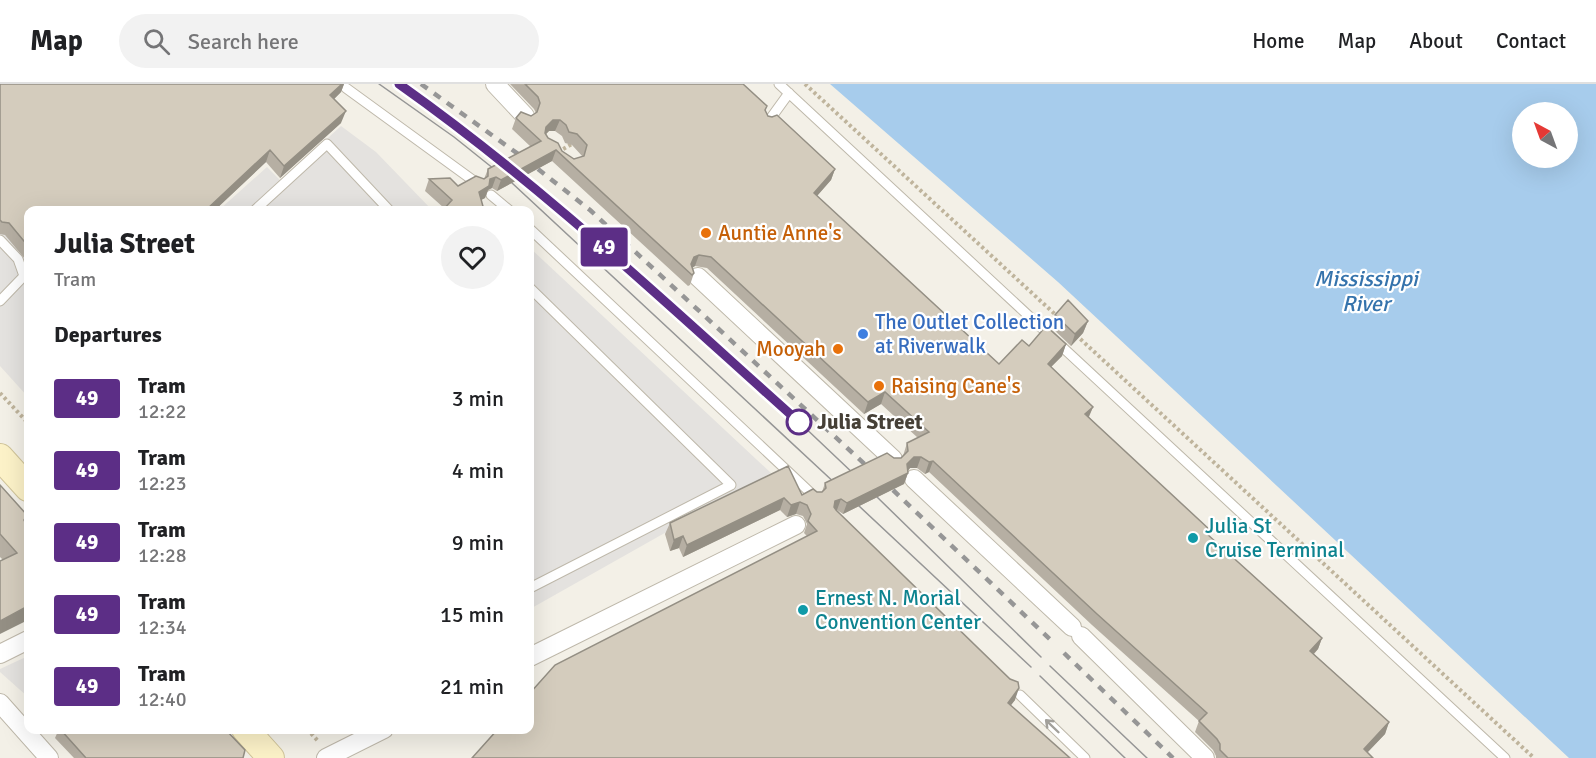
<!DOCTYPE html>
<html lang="en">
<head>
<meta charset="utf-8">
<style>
  :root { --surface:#fff; --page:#f2f2f2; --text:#202124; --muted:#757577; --line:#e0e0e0 }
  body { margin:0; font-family:Signika,sans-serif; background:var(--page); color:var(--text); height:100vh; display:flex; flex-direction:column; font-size:22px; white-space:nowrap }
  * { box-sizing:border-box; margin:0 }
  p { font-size:20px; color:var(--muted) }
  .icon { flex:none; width:33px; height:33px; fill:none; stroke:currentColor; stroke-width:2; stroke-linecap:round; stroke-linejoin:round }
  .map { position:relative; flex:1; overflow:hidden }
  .details { position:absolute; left:24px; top:122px; width:510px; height:528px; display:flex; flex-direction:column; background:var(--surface); border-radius:12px; box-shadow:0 6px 24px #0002 }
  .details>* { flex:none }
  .badge { padding:0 12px; border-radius:4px; font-size:21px; line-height:39px }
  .needle { width:39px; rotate:319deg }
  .buttons { position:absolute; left:1512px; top:18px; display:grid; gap:12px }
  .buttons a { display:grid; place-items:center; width:66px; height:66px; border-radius:50%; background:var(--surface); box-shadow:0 6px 24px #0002; font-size:30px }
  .map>.badge { position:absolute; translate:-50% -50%; box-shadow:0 0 0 3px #fff }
  h2 { padding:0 30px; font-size:22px; line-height:54px }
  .round { display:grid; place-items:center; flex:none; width:63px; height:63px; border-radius:32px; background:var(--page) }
  .headline { display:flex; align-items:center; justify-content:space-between; height:102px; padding:0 30px }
  h1 { font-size:28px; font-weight:800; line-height:45px }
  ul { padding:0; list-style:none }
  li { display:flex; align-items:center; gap:18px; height:72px; padding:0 30px }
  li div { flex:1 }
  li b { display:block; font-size:22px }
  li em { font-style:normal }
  li .badge { min-width:66px; font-weight:700; text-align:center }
  header { display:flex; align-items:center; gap:36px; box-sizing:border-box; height:84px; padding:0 30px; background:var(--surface); border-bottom:2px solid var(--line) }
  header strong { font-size:28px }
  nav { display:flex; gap:33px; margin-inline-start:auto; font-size:21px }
  .search { width:420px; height:54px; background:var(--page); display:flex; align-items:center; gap:15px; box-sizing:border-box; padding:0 21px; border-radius:33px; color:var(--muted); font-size:22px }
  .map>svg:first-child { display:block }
</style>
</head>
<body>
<header>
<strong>Map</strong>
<div class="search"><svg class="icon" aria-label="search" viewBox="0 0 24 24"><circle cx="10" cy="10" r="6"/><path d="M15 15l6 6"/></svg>Search here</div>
<nav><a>Home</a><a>Map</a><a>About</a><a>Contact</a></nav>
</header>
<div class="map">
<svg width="1596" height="674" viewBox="0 0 1596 674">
  <rect width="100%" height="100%" fill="#f3f0e7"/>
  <path fill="#e4e2df" d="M341,42L376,68L432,126H219L267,83L281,97Z
    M0,130L28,161V313L0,282Z
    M530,164L771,389L530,525Z
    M28,572V613L0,588V585Z"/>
  <path fill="#a7ccec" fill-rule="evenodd" d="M830,0H1596V674H1569L1058,198ZM1522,28H1568V74H1522Z"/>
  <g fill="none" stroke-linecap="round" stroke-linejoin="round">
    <g stroke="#beb8aa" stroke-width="11">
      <path id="lane" d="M779,0L1505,674
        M346,4L478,100
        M768,38L789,9
        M491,111L509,126
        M255,126L327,60L389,126
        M530,145L815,413
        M0,156L18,175L24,192L0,217
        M530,204L731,401L530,504
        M1020,611L1085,674"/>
    </g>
    <g stroke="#beb8aa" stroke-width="20">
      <path id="street" d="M495,0L525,32
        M698,193L893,375
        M914,395L1072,543
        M1081,552L1205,674
        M0,570L28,556
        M530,573L796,441
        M0,619L49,674
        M326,674L384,645"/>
    </g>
    <g stroke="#d0c499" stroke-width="28">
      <path id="secondary" d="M0,373L28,404
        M245,645L271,674"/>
    </g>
    <path stroke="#bfb49c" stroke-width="4" stroke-dasharray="3 3" stroke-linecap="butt" d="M805,0L1058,233
      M1076,251L1534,674
      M0,309L28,339
      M307,645L319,658"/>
    <use href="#lane" stroke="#fff" stroke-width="9"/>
    <use href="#street" stroke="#fff" stroke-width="18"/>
    <use href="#secondary" stroke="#fcf2c8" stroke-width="26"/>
    <path stroke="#969696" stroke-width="1.5" d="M379,0L454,53L499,89
      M399,0L465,47L510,83
      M523,93L576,139L799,338L857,393
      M512,99L838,402
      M877,413L1041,573
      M859,422L1031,583
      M1050,582L1147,674
      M1040,592L1125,674"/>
    <path stroke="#969696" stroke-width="4.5" stroke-dasharray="8 8" stroke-linecap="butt" d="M421,0L525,75
      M538,85L590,126L871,386
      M893,406L1055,560
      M1064,569L1173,674"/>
    <path stroke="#bfb49c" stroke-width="4" stroke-dasharray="3 3" stroke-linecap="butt" d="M558,68L572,60"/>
  </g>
  <path fill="#b6afa3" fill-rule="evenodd" d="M0,0H344L341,8L334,15L341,39L280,94L266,78L215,126H28V172L25,175L5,151L0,150Z
    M510,0H743L765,26L768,32L835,85L831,96L817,112L999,280L1029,262L1066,260L1062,272L1051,283L1093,323L1089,333L1208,451L1322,554L1318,565L1314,570L1389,638L1385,650L1367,669L1373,674H1216V672L1213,666L1195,648L1199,637L1092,541L929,388L925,390L917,384H910L908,387V389L904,400L843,430L837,426L836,427L1015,616L1011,621L807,452L804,449L807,440L803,432L796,430L787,433L780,426L683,473L679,464L670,467L665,450L670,439L802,411L822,408L825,399L894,374H901L903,372L907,359L918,354L881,320L864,330L707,184L695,182L692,184L694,189L690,201L688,202L552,77L497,107L492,104L488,106L485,114L481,116L484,126H443L444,124L425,107L429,95L458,102L484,95L488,85L531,63L512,45L516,34L531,32L536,29L534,25ZM549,47H555L562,52L565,59L572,61L583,73L574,75L562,67L548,54L546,50Z
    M1055,231L1088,237L1083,249L1071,262L1051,243Z
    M0,401L27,431L24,436L0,550L2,475L0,473Z
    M59,645H225L243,674H74L55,654Z"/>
  <path fill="#948f84" d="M342,0H344L341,8L326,23L330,11Z
    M346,27L341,39L280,94L284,82Z
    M553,36H560L555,47H549L541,55L546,43Z
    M270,66L266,78L215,126H206Z
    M556,66L552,77L497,107L501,96Z
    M835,85L831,96L809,121L814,109Z
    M496,93L492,104L488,106L485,114L475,119L479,108L490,95Z
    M699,171L695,182L690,185L691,180L694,173Z
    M1088,237L1083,249L1071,262L1075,250Z
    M1066,260L1062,272L1043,291L1048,280Z
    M885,308L881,320L864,330L868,318Z
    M1093,323L1088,334L1085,330Z
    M914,373H921L917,384H910L905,390L908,389L904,400L843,430L847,419L907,380Z
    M933,377L929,388L925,390L929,378Z
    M784,414L780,426L683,473L687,461Z
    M841,415L837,426L831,429L835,417Z
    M800,418L796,430L787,433L791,421Z
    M683,452L679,464L670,467L674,456Z
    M28,522V536L0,550V537Z
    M1322,554L1318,565L1306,578L1310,567Z
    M1019,604L1015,616L1004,630L1008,619Z
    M1389,638L1385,650L1362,674L1364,665Z"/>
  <path fill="#d4ccbd" stroke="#948f84" stroke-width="1.5" fill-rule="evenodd" d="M0,0H342L330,11L346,27L284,82L270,66L206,126H28V162L9,139L2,138L0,136Z
    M525,0H743L767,22L765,26L768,32L772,33L777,31L835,85L814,109L999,280L1022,256L1029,262L1046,242L1066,260L1048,280L1093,323L1085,330L1210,446L1207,450L1322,554L1310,567L1389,638L1364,665L1373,674H1228L1220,666V660L1217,655L1199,637L1207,629L1097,530L933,377L929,378L921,373H914L907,380L908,389L847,419L841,415L835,417L834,423L836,426L1010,595L1018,598L1019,604L1008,619L1070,674H472L498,645H530V609L555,581L817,447L808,437L811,430L807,421L800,418L791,421L784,414L687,461L683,452L674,456L670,439L788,382L802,411L813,405L817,408H822L826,404L825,399L887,369L894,374H901L908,367L907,359L929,348L885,308L868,318L711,173L699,171L694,173L691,180L694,189L692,191L556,66L501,96L496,93L490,95L489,102L479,108L484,126H463V125L462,126H443L452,116L429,95L450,94L458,102L476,92L484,95L488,92V85L541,57L516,34L521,28L531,32L537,28L540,19L538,13ZM553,36H560L566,41L569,48L577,50L587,61L584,72L574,75L562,67L558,59L548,54L545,49L546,43Z
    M1068,216L1088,237L1075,250L1055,231Z
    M0,401L27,431L24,436L26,440L28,441V522L0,537V477L17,469L0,450Z
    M60,645H225L245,666L243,674H86Z"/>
  <defs><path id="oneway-shaft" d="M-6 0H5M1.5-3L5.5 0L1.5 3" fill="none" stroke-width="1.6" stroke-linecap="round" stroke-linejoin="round" transform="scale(1.5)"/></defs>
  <use stroke="#a2a09b" href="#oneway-shaft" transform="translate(1052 642) rotate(-136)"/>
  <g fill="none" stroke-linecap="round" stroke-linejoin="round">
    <g stroke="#fff" stroke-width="14">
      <path id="line" d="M399,0C542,101 669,222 799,338"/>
    </g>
    <use href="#line" stroke="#5c2e86" stroke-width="9"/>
  </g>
  <g fill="#e8710a" stroke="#fff" stroke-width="2">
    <circle cx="706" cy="149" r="6"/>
    <circle cx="838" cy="265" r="6"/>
    <circle cx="879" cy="302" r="6"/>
  </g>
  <circle fill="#3f7fe0" stroke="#fff" stroke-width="2" cx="863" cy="250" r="6"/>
  <circle fill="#fff" stroke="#5c2e86" stroke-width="3" cx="799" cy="338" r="12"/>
  <g fill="#0f9aa8" stroke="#fff" stroke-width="2">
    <circle cx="1193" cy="454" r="6"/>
    <circle cx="803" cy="526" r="6"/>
  </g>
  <g text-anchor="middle" stroke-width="4.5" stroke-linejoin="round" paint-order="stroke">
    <g font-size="21" fill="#c56008" stroke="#fff" text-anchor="start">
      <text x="718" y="156">Auntie Anne's</text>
      <text x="826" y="272" text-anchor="end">Mooyah</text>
      <text x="891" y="309">Raising Cane's</text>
    </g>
    <g font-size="21" fill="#366cbe" stroke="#fff" text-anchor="start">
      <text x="875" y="245">The Outlet Collection<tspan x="875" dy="24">at Riverwalk</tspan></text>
    </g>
    <g font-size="21" font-weight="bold" fill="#464037" stroke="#fff" text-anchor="start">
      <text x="817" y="345">Julia Street</text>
    </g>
    <g font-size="21" fill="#0d838f" stroke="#fff" text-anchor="start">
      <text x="1205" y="449">Julia St<tspan x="1205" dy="24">Cruise Terminal</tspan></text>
      <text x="815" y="521">Ernest N. Morial<tspan x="815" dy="24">Convention Center</tspan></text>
    </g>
    <g font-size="22" font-style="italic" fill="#3573ac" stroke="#fff">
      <text x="1366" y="202">Mississippi<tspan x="1366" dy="25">River</tspan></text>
    </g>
  </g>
</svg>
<div class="buttons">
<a><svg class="needle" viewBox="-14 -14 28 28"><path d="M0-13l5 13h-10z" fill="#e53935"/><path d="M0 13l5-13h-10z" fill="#757577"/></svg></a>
</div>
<b class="badge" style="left:604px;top:163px;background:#5c2e86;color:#fff">49</b>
<section class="details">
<div class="headline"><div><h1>Julia Street</h1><p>Tram</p></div><a class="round"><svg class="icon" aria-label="heart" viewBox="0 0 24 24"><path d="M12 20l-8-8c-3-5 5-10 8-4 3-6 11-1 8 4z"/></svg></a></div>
<h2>Departures</h2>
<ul>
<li><span class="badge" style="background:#5c2e86;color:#fff">49</span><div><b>Tram</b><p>12:22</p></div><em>3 min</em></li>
<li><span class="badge" style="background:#5c2e86;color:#fff">49</span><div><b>Tram</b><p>12:23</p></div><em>4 min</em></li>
<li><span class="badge" style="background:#5c2e86;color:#fff">49</span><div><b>Tram</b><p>12:28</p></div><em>9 min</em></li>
<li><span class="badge" style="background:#5c2e86;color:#fff">49</span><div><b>Tram</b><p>12:34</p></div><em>15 min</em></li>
<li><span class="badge" style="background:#5c2e86;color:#fff">49</span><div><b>Tram</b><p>12:40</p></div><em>21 min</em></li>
</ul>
</section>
</div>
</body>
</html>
